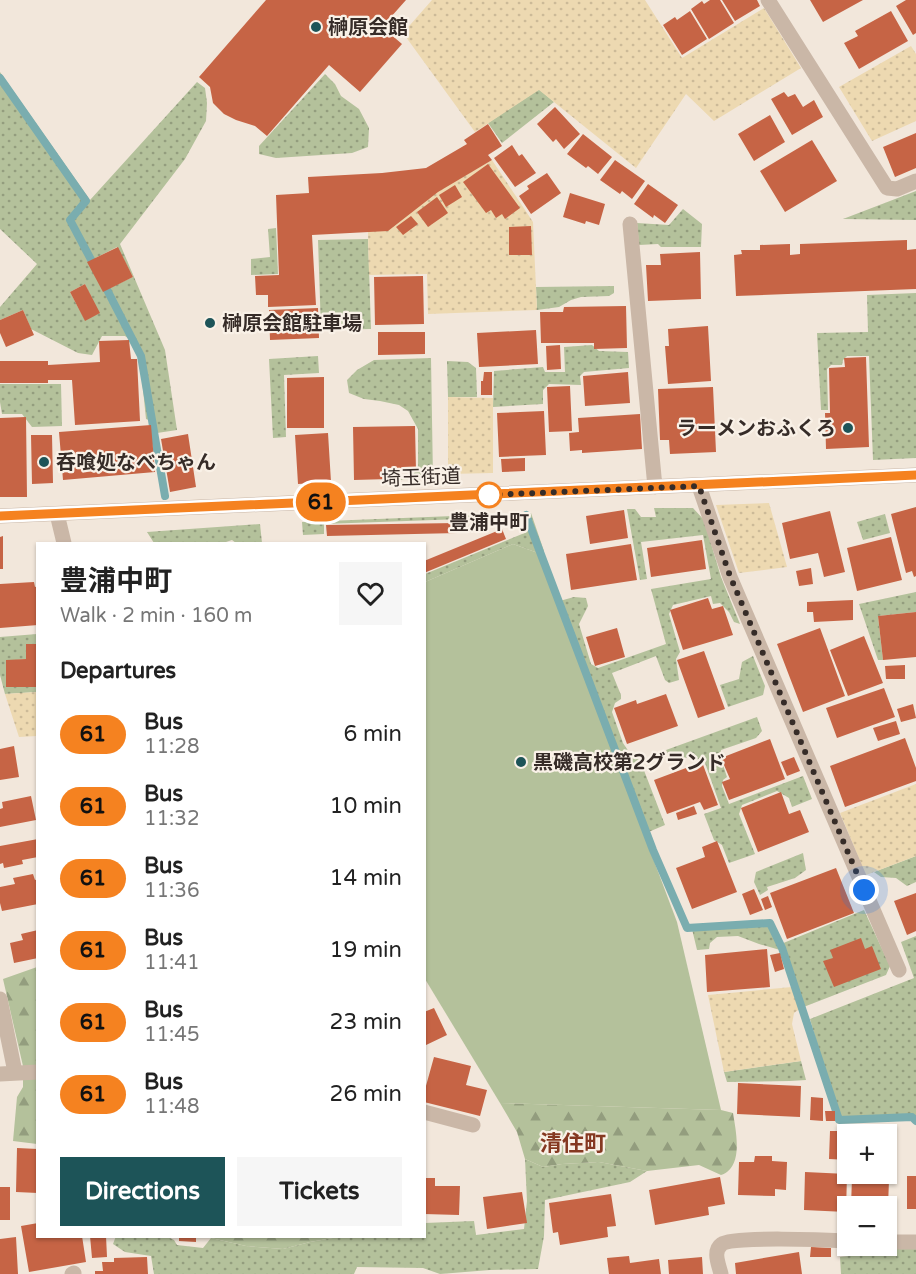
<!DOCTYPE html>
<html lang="en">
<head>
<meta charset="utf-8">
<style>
  :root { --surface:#fff; --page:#f6f6f6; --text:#222; --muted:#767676; --accent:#1d5458 }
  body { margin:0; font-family:"Varela Round","Noto Sans JP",sans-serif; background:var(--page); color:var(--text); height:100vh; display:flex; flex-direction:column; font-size:22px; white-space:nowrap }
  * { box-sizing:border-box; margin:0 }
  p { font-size:20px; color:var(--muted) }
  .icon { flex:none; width:33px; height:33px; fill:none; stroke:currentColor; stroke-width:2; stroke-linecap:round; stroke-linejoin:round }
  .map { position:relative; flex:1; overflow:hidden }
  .sheet { position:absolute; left:36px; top:542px; width:390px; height:696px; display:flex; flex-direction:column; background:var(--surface); border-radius:0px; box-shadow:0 2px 4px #0004 }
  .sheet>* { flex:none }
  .badge { padding:0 12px; border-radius:20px; font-size:21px; line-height:39px }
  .tools { position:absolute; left:837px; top:1124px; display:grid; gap:12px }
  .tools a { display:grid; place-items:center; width:60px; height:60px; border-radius:0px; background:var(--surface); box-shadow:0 2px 4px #0004; font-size:30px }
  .you { position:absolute; width:30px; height:30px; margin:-15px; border:4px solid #fff; border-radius:50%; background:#1a73e8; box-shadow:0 0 0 9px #1a73e833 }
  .map>.badge { position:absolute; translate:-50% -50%; box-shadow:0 0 0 3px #fff }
  h2 { padding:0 24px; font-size:22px; line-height:54px }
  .round { display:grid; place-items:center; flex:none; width:63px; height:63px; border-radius:0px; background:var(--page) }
  .headline { display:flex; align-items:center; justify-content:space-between; height:102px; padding:0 24px }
  h1 { font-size:28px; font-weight:700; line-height:45px }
  .primary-button { display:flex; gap:12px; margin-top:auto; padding:12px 24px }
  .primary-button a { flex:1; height:69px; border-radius:0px; background:var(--accent); color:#fff; font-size:24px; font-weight:700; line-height:69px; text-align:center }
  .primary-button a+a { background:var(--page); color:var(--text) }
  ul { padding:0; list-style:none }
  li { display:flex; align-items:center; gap:18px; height:72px; padding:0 24px }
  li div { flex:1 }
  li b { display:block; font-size:22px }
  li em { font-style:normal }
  li .badge { min-width:66px; font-weight:700; text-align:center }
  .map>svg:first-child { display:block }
</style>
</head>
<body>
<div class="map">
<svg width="916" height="1274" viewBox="0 0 916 1274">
  <defs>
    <pattern id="grass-dots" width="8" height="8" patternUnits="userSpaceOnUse" patternTransform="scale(1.5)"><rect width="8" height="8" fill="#b4c19b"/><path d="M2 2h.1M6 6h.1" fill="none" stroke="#939d7e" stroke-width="1.8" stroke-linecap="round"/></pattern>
    <pattern id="forest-firs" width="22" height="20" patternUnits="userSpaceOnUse" patternTransform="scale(1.5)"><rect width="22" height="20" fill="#b4c19b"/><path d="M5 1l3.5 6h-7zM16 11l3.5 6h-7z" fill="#939d7e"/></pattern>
    <pattern id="sand-dots" width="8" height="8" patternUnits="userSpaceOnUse" patternTransform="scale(1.5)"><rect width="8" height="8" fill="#edd9b1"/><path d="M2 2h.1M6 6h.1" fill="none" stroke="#ccba98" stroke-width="1.8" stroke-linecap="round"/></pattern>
  </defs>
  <rect width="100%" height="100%" fill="#f2e7db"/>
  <path fill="url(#grass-dots)" fill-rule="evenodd" d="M0,72L90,200L197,82L205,88L207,103L206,121L185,159L120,244L165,350L177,430L157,433L154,422L146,419L140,360L136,354L134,343L125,336H102L92,355L78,353L31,329L23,310L0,320V307L37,264L0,229ZM117,247L133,277L103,291L88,262ZM85,284L99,313L85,320L70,292Z
    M325,74L335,84L341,96L359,109L369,128L368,147L352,153L276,158L259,154V146Z
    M539,89L554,102L502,143L488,123Z
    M916,191V220L843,219Z
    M683,209L702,224L701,247H661L658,244L639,245L637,223L669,225Z
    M276,228L278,274L251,275V259L270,257L268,229Z
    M368,239L371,329L321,330L318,240Z
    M614,286V293L609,296L581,297L571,300L559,307L537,310L536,287Z
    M916,293V458L873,460L869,356H847L843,360L842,365H831L827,369L828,410H821L817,333L868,332L867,295Z
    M592,345L599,351L628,352L629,368L584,372L580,376L581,385L549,384L543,390V404L493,407L494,371L543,367L545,372H565L564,347Z
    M318,356L319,373L284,375L286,437L273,438L269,359Z
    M431,358L433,479L391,480V475H412L418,469V429L408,411L399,405L380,401L364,399L349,393L347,380L357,370L374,360Z
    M447,361L468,362L476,368L477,397H448Z
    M0,384H61L62,426L32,427L22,414H2L0,402Z
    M654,508H693L704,520L721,577L740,624L734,622L729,612L720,603L713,604L711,596L673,605L669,614L680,652L676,659L679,680L669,683L665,680L656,656L612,673L621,695V699L615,703L612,712L623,743L633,758L640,760L665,825L646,833L556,602L574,597L586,598L588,606L579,624L591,664L598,668L666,644L651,589L711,579L703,535L641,542L647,579L640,580L627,509H635L641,517H656Z
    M531,513L544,551L538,553L513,544L425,582V574L527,532L520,517L324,524V534L303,535L302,522Z
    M885,514L890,533L863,540L857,522Z
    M260,524L262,543H236L232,540L223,543H154L147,532Z
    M916,592V612L878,616L883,660H878L859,604Z
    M37,634V644L26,645V659L6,661L7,687H37V692L5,694L0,675V637Z
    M753,656L765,686L763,695L728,707L720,685L739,679L742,662Z
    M757,717L762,731L756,738L721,750L720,756L727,777L723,780L722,786L729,804L803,776L812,799L792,807L789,798L777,791L742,805L739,814L755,854L729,863L722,845L714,840L704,814L721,808L705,763L695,758L670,757L666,750Z
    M803,853L806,870L795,878L767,887L768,890L760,895L754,882L756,872Z
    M916,856V882L907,886L896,878L881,877L874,872Z
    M864,910L890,966L886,975L801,1008L792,987L780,950L759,944L738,936L717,937L710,943L709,949L697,950L692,929L770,923L781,944Z
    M916,936V1121L912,1117L839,1120L810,1019L914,978L901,942Z
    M801,1061L806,1080L790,1081L727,1082L724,1072Z
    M525,1159L543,1167L562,1164L599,1162L647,1171L630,1182L545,1200L544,1236L538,1269L490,1270L440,1274L423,1268L357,1267L354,1274H154L151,1256L125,1252L113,1244L116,1236H166L174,1240L177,1245L203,1248L211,1238L246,1246L283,1249L310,1242L344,1236H424L425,1223L474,1221L476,1235L524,1229L527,1201Z
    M871,1248L916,1249V1274H841L840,1257L867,1254Z"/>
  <path fill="url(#forest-firs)" d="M37,967V1144L13,1141L17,1097L23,1087V1066L3,979Z
    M500,1103L721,1110L733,1113C736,1132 744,1167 721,1175L699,1165L647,1171L599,1162L562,1164L543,1167L525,1159L517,1132Z
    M211,1236H344L310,1242L283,1249L246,1246L211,1238Z"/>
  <path fill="url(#sand-dots)" d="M432,0H645L682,58L764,8L801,68L714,121L686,94L636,168L539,90L475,132L403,33Z
    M911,46L916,54V121L872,141L839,87Z
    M492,160L533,222L537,310L428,314L427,274L369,275L368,231Z
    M448,397L493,398V473L448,474Z
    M769,503L787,567L739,573L716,505Z
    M37,692V736L19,737L5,694Z
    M916,784V856L866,875L840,813Z
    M792,987L801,1008L794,1013L792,1024L801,1061L724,1072L708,995Z"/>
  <path fill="#b4c19b" d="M513,544L538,553L677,922L721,1110L500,1103L425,979V582Z"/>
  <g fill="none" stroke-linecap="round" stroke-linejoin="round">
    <path stroke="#7aadaf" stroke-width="8" d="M0,78L86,201L70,220L96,269
      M102,280L141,356L165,496
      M526,515L653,850L687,928L770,923L782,948L839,1120L912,1117L916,1121"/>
  </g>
  <path fill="#c66445" d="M266,0H406L382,27L402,44L360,92L329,65L267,136L255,126L236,120L224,114L213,103L210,87L199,77Z
    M710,0H720L734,23L709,39L691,9L702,1L704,4Z
    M722,0H757L760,6L735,21Z
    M810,0H863L823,22Z
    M906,0H916V33L913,35L896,6Z
    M690,11L707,39L682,55L663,25L675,17L677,20Z
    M891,11L908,41L859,69L844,43L858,36L855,31Z
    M784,92L788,97L795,94L803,107L814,100L823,117L792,135L771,99Z
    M555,107L580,134L564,149L556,139L553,142L537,124Z
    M770,115L785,142L754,161L738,134Z
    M488,124L502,146L488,155L492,160L438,192L388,231L312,235L316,305L268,307V295H256L255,276L279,275L276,195L309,193L308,177L382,173L426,168L467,144L464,140Z
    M916,133V168L895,177L883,147Z
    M583,134L612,157L598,174L588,166L586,168L567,154Z
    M812,140L837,181L785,212L760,171Z
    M512,145L519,156L522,154L536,173L515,187L494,158Z
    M615,160L645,181L632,199L622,191L620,194L600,180Z
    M488,164L520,208L505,219L502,214L496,218L491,210L486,213L463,182Z
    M547,173L561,193L531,214L519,196L529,189L527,186Z
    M648,184L678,205L665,223L654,215L653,218L634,204Z
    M455,185L462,197L446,207L439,195Z
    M570,193L605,204L599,225L586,221L585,224L563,217Z
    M437,197L448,213L428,227L417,212Z
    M411,216L418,224L403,235L396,227Z
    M531,226L532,255H509V227Z
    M907,240V250L916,249V289L736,296L734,255L742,254L741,250H760V245L790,244V255L800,254V244Z
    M118,247L133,277L103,292L87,262Z
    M700,252L701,299L648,301L646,265H661L660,254Z
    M423,276L424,324L375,325L374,277Z
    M85,284L100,313L85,321L70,292Z
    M626,306L627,348L594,349V343H541L540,312H563L564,307Z
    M318,308L319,338L270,340L269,310Z
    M23,310L34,335L6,347L0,333V320Z
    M708,326L711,381L668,384L665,346H669L668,329Z
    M536,330L538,364L479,367L477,333Z
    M378,332H425V354L378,355Z
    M129,340L131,359H137L140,421L75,425L72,380H48V383H0V361H48V365L100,362L99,341Z
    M560,345L561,369L547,370L546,346Z
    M866,357L869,447L826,449L825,413H830L829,368L845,367L844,358Z
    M484,372H492V395H481V381H483Z
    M628,372L630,403L585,406L583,376Z
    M324,377V428H287V378Z
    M570,386L572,431L549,432L547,387Z
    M713,387L716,452L670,454L669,440H660L658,389Z
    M544,411L546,455L499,457L497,413Z
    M640,414L642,449L582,453V450L570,451L569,433L579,432L578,418Z
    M26,417L27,497H0V418Z
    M151,425L155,472L63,480L59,432Z
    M415,426L416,471L389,472V479L354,480L353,427Z
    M328,433L331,482L298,484L295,435Z
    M188,434L196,487L170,492L161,439Z
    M31,435H52L53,483L32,484Z
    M525,458V471L502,472L501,459Z
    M916,507V576L914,577L912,571L906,573L891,514Z
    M624,510L628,538L590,544L586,516Z
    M830,511L845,572L824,577L818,553L790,559L782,523Z
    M457,523L458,533L327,536L326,525Z
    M502,529L506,539L424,573V561Z
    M3,536V569H0V537Z
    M891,537L902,580L857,591L847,548Z
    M702,540L706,569L651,577L647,548Z
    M631,544L637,580L571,590L566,554Z
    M811,568L813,584L799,586L796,571Z
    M34,582L35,587L38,586V625L0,628V584Z
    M708,598L712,609L723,606L733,635L683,650L670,610Z
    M853,600V620L814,622L813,612H807V602Z
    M916,612V657L883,660L878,616Z
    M617,628L625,657L595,666L586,637Z
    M820,628L845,696L803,712L777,644Z
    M864,636L883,683L848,696L830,650Z
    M26,644H38V687H6V660L26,659Z
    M704,651L725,709L698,718L677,660Z
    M905,665V679H886L885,666Z
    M884,688L895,717L837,738L826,708Z
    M666,694L678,726L627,744L614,708L636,700L637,704Z
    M913,704L916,718L901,722L897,709Z
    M896,721L900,734L878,741L873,728Z
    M905,738L916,768V781L845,807L830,766Z
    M770,739L785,779L729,800L722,782L730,779L721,758Z
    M14,746L19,777L0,780V749Z
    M794,757L800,771L787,776L781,762Z
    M702,762L718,805L704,810L700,802L667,814L654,780Z
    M781,792L789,814L800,810L809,832L758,852L741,808Z
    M31,796L36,820L0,827V809L3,808L2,802Z
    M694,806L697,814L678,820L676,813Z
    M38,839V857L22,860L23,864L4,868L3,863L0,864V846Z
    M717,841L737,892L692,909L676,868L705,857L702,847Z
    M836,868L854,913L787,939L770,893Z
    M33,874L35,880L38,879V904L2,911L0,903V887L15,884L13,878Z
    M754,889L763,910L750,915L742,894Z
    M916,893V931L907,935L894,901Z
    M768,896L772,907L765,910L761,899Z
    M38,930V958L14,963L10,943L23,940L21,934Z
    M861,938L865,949L872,946L881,969L834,987L823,961L833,958L830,950Z
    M767,949L770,987L707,992L705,955Z
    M780,953L784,969L775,972L770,955Z
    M434,1008L447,1035L424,1046V1012Z
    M434,1057L471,1066L466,1085L487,1090L480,1116L424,1102V1093Z
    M738,1083L801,1086L800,1117L737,1114Z
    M811,1097L823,1098V1121L810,1120Z
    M825,1111H835V1121H826Z
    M830,1131H849V1134H848V1160L829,1159Z
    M17,1148L38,1149V1193L16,1192Z
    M755,1156H772V1161L787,1162L786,1190L775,1189V1196L738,1195L739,1162H754Z
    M805,1172L847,1174L846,1212L804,1210Z
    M907,1176H916V1209H907Z
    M720,1177L725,1204L708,1207L709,1215L655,1225L649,1190Z
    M424,1178H435V1186H460L459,1215L424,1214Z
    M852,1178L889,1180L888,1206H851Z
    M0,1187H10V1220H0Z
    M522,1192L527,1223L487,1229L483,1197Z
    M611,1194L616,1226L607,1227L608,1237L560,1245L558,1232L553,1233L549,1203Z
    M38,1223V1236H82L86,1262L29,1272L21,1226Z
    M90,1236H106L107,1257L92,1258Z
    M179,1236H196V1242L179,1241Z
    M16,1237L18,1274H0V1239Z
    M811,1247L831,1248V1257H810Z
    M799,1252L802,1274H736L735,1263Z
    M629,1256L630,1263L659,1259L661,1274H609L607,1258Z
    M147,1257L148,1274H95V1271H103L102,1262H114V1258Z
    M702,1257L703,1274H669L668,1260Z"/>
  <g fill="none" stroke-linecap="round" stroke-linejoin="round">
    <path stroke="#cab7a7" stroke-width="15" d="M768,0L887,188L897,189L916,181
      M630,224L655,487
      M699,486L730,577L899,970
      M57,514L64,543
      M0,516L916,475
      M0,999L15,1072
      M0,1074L38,1072
      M424,1112L473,1125
      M886,1242H916
      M72,1274L74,1273
      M721,1274C719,1265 712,1251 722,1244C732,1236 829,1240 848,1241"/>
  </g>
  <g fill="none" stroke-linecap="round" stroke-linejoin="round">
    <g stroke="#fff" stroke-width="14">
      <path id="line" d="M0,516L916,475"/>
    </g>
    <use href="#line" stroke="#f58220" stroke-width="9"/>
    <path stroke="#362c28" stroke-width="6" stroke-dasharray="0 10.8" d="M489,495L699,486L730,576L864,890"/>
  </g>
  <g fill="#1d5458" stroke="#f9f1e7" stroke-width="2">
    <circle cx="316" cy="27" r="6"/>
    <circle cx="210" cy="323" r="6"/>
    <circle cx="848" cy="428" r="6"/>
    <circle cx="44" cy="462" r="6"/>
    <circle cx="521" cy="762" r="6"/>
  </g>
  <circle fill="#fff" stroke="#f58220" stroke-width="3" cx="489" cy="495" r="12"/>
  <g text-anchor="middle" stroke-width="4.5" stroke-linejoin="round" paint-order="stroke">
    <g font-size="20" font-weight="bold" fill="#362c28" stroke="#f9f1e7" text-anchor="start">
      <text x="328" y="34">榊原会館</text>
      <text x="222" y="330">榊原会館駐車場</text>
      <text x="836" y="435" text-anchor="end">ラーメンおふくろ</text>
      <text x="56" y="469">呑喰処なべちゃん</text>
      <text x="533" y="769">黒磯高校第2グランド</text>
    </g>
    <g font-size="20" fill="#362c28" stroke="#f9f1e7">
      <text transform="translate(421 477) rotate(-2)" y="7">埼玉街道</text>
    </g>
    <g font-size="20" font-weight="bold" fill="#362c28" stroke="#f9f1e7">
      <text x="489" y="529">豊浦中町</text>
    </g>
    <g font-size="22" font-weight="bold" fill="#853821" stroke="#f9f1e7">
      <text x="573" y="1151">清住町</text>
    </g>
  </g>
</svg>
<div class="tools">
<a>+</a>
<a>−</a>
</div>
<div class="you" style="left:864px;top:890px"></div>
<b class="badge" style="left:321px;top:502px;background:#f58220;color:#111">61</b>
<section class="sheet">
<div class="headline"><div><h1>豊浦中町</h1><p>Walk · 2 min · 160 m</p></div><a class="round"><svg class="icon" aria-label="heart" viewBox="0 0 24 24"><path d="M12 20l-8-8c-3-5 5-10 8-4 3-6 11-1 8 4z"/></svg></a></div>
<h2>Departures</h2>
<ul>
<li><span class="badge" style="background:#f58220;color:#111">61</span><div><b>Bus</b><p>11:28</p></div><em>6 min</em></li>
<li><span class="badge" style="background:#f58220;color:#111">61</span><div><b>Bus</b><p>11:32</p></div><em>10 min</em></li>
<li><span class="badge" style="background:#f58220;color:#111">61</span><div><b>Bus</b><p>11:36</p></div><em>14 min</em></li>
<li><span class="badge" style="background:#f58220;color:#111">61</span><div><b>Bus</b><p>11:41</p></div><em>19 min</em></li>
<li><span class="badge" style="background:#f58220;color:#111">61</span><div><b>Bus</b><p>11:45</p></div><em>23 min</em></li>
<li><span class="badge" style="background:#f58220;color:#111">61</span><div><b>Bus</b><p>11:48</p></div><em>26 min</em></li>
</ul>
<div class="primary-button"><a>Directions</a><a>Tickets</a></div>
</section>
</div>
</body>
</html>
